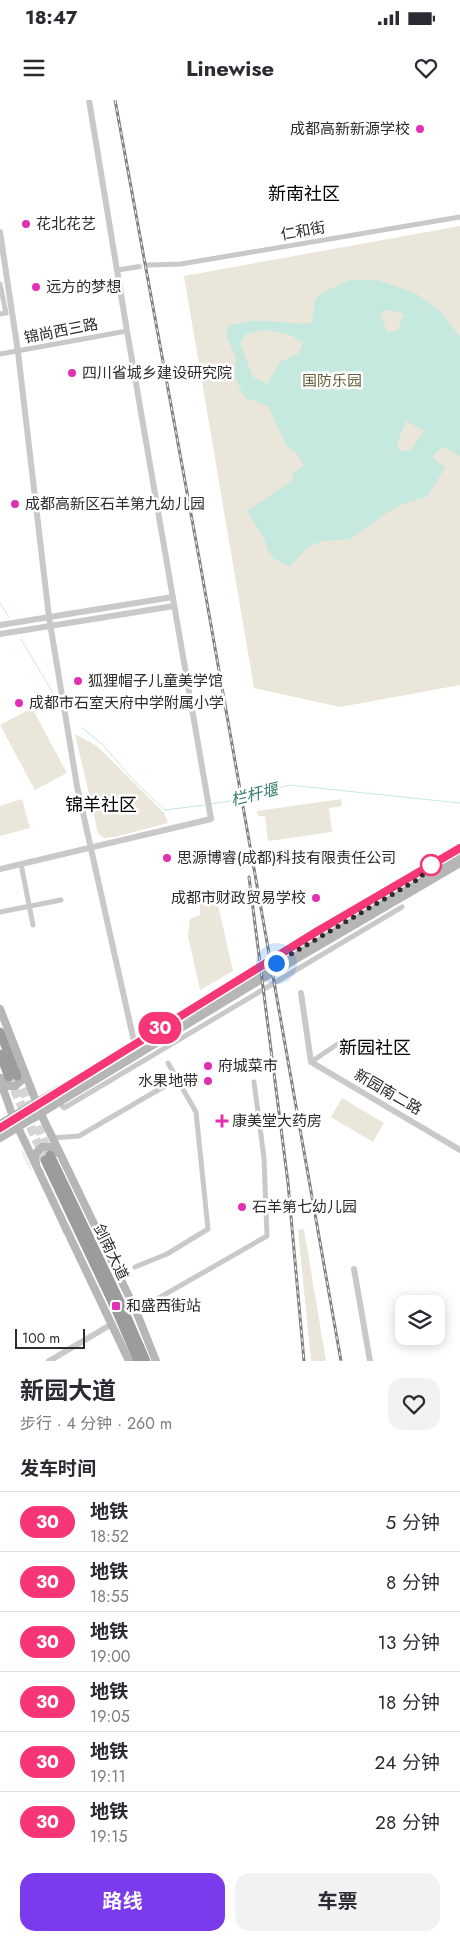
<!DOCTYPE html>
<html lang="zh">
<head>
<meta charset="utf-8">
<style>
  :root { --surface:#fff; --page:#f2f2f3; --text:#2b2b33; --muted:#7c7c81; --line:#e1e1e2; --accent:#7c3aed }
  body { margin:0; font-family:Jost,"Noto Sans SC",sans-serif; background:var(--page); color:var(--text); height:100vh; display:flex; flex-direction:column; font-size:19px; white-space:nowrap }
  * { box-sizing:border-box; margin:0 }
  p { font-size:16px; color:var(--muted) }
  .icon { flex:none; width:28px; height:28px; fill:none; stroke:currentColor; stroke-width:2; stroke-linecap:round; stroke-linejoin:round }
  .map { position:relative; height:1261px; overflow:hidden }
  .side { display:flex; flex-direction:column; background:var(--surface); flex:1 }
  .side>* { flex:none }
  .badge { padding:0 10px; border-radius:16px; font-size:18px; line-height:32px }
  .fabs { position:absolute; left:395px; top:1195px; display:grid; gap:10px }
  .fabs a { display:grid; place-items:center; width:50px; height:50px; border-radius:10px; background:var(--surface); box-shadow:0 2px 12px #0003; font-size:25px }
  .scale { position:absolute; left:15px; bottom:12px; width:70px; box-sizing:border-box; padding-left:5px; border:2px solid #2c2c2c; border-top:0; font-size:14px; line-height:18px; white-space:nowrap; color:#2c2c2c; -webkit-text-stroke:4px #fff; paint-order:stroke }
  .you { position:absolute; width:25px; height:25px; margin:-12px; border:4px solid #fff; border-radius:50%; background:#1a73e8; box-shadow:0 0 0 8px #1a73e833 }
  .map>.badge { position:absolute; translate:-50% -50%; box-shadow:0 0 0 2px #fff }
  h2 { padding:0 20px; font-size:19px; line-height:45px }
  .round { display:grid; place-items:center; flex:none; width:52px; height:52px; border-radius:15px; background:var(--page) }
  .head { display:flex; align-items:center; justify-content:space-between; height:85px; padding:0 20px }
  h1 { font-size:24px; font-weight:700; line-height:38px }
  .button { display:flex; gap:10px; margin-top:auto; padding:10px 20px }
  .button a { flex:1; height:58px; border-radius:15px; background:var(--accent); color:#fff; font-size:20px; font-weight:700; line-height:58px; text-align:center }
  .button a+a { background:var(--page); color:var(--text) }
  ul { padding:0; list-style:none }
  li { display:flex; align-items:center; gap:15px; height:60px; padding:0 20px; border-top:1px solid var(--line) }
  li div { flex:1 }
  li b { display:block; font-size:19px }
  li em { font-style:normal }
  li .badge { min-width:55px; font-weight:700; text-align:center }
  .status { display:flex; justify-content:space-between; align-items:center; height:35px; padding:0 25px; background:var(--surface); direction:ltr }
  .status svg { height:14px; fill:currentColor }
  header { display:flex; justify-content:space-between; align-items:center; height:65px; padding:0 20px; background:var(--surface); font-size:22px; font-weight:700 }
  .map>svg:first-child { display:block }
</style>
</head>
<body>
<div class="status"><b>18:47</b><svg viewBox="0 0 49 12"><path d="M0 12V9h3v3zM5 12V6h3v6zM10 12V3h3v9zM15 12V0h3v12zM26 1h20v11H26zM47 4h2v5h-2z"/></svg></div>
<header><svg class="icon" aria-label="menu" viewBox="0 0 24 24"><path d="M4 6h16M4 12h16M4 18h16"/></svg>Linewise<svg class="icon" aria-label="heart" viewBox="0 0 24 24"><path d="M12 20l-8-8c-3-5 5-10 8-4 3-6 11-1 8 4z"/></svg></header>
<div class="map">
<svg width="460" height="1261" viewBox="0 0 460 1261">
  <rect width="100%" height="100%" fill="#fff"/>
  <path fill="#eae6d9" d="M460,126V585L340,607L254,588L184,176Z
    M32,608L67,673L35,690L0,625Z
    M75,634L97,646L164,713L168,723L115,737L104,738L98,733Z
    M22,699L30,728L0,736V706Z
    M341,699L342,706L329,708L332,732L268,741L265,716H258L257,711Z
    M216,796L233,871L200,890L188,836L190,819L200,815V801Z
    M342,998L384,1023L373,1042L331,1017Z
    M304,1129L326,1261H311L298,1130Z"/>
  <path fill="#c5e9df" fill-rule="evenodd" d="M350,180H378L417,194L441,212L460,237V357L443,346L432,357L445,368L427,397L408,402L388,412L351,439L323,441L309,446L290,466L274,459L267,449L265,440L247,411L292,381L293,374L304,365L297,354L286,345L268,306L245,298L235,278L236,258L226,236L228,226C241,222 253,220 267,221C283,221 297,225 312,223L315,199L327,190ZM390,210L404,214L398,230L387,232L380,212ZM264,230L288,234L303,242L299,253L280,262L267,284L253,277L240,243L246,234ZM406,321L424,331L410,351H400L397,343Z"/>
  <g fill="none" stroke-linecap="round" stroke-linejoin="round">
    <path stroke="#c5e9df" stroke-width="1" d="M0,503L9,517
      M21,539L53,593
      M82,628L102,644L135,682L165,710L205,705
      M211,704L247,698L289,685L460,703
      M22,1051L31,1070
      M59,1122L64,1134"/>
    <path stroke="#d5d5d5" stroke-width="5" stroke-dasharray="5 2.5" stroke-linecap="butt" d="M137,167L149,165"/>
    <path stroke="#d5d5d5" stroke-width="9" stroke-dasharray="9 4.5" stroke-linecap="butt" d="M17,976L49,1053
      M9,977L45,1060"/>
    <path stroke="#c9c9c9" stroke-width="5" d="M149,165L181,164L460,117
      M117,170L137,167
      M0,184L6,213L0,214
      M0,254L127,231
      M21,764L33,825
      M0,812L61,800
      M311,962L339,943
      M59,1002L64,1008L402,807
      M52,1038L79,1036L177,979
      M135,1167L167,1154L208,1129L196,1012L168,963
      M136,1211L267,1136L264,1058L254,982"/>
    <path stroke="#c9c9c9" stroke-width="6" d="M0,132L18,252L49,517L77,686L135,946
      M0,525L173,497
      M0,534L174,506
      M0,769L211,719L127,231L89,0
      M301,893L311,962L460,1050
      M354,1169L370,1261
      M49,1261L112,1224"/>
    <path stroke="#b6b6b6" stroke-width="8" d="M0,909L41,1014L136,1211L156,1261
      M1,978L8,986H15L22,980V972
      M0,980L13,1017L129,1261
      M0,1024L460,755
      M0,1038L250,886L460,763
      M36,1063L35,1054L42,1047H50L58,1053"/>
    <path stroke="#9c9c9c" stroke-width="9" d="M0,932L17,976
      M0,954L9,977
      M50,1055L123,1208L146,1261
      M45,1060L117,1212L138,1261"/>
    <g stroke="#818181" stroke-width="3">
      <path id="rail" d="M115,0L200,463L341,1261
        M249,777L288,1083L304,1261"/>
    </g>
    <use href="#rail" stroke="#fff" stroke-width="1" stroke-dasharray="4" stroke-linecap="butt"/>
  </g>
  <g fill="none" stroke-linecap="round" stroke-linejoin="round">
    <g stroke="#fff" stroke-width="11">
      <path id="line" d="M0,1028L316,832L460,748"/>
    </g>
    <use href="#line" stroke="#f63676" stroke-width="8"/>
    <path stroke="#2c2c2c" stroke-width="5" stroke-dasharray="0 9" d="M276,863L420,778L431,765"/>
  </g>
  <g fill="#e130b4" stroke="#fff" stroke-width="2">
    <circle cx="420" cy="29" r="5"/>
    <circle cx="26" cy="124" r="5"/>
    <circle cx="36" cy="187" r="5"/>
    <circle cx="72" cy="273" r="5"/>
    <circle cx="15" cy="404" r="5"/>
    <circle cx="78" cy="581" r="5"/>
    <circle cx="19" cy="603" r="5"/>
    <circle cx="167" cy="758" r="5"/>
    <circle cx="316" cy="798" r="5"/>
    <circle cx="208" cy="966" r="5"/>
    <circle cx="208" cy="981" r="5"/>
    <path d="M219.5 1013.5h5v5h5v5h-5v5h-5v-5h-5v-5h5z"/>
    <circle cx="242" cy="1107" r="5"/>
    <rect x="111" y="1201" width="10" height="10" rx="2.5"/>
  </g>
  <circle fill="#fff" stroke="#f63676" stroke-width="2.5" cx="431" cy="765" r="10"/>
  <g text-anchor="middle" stroke-width="5" stroke-linejoin="round" paint-order="stroke">
    <g font-size="15" fill="#2c2c2c" stroke="#fff" text-anchor="start">
      <text x="410" y="34" text-anchor="end">成都高新新源学校</text>
      <text x="36" y="129">花北花艺</text>
      <text x="46" y="192">远方的梦想</text>
      <text x="82" y="278">四川省城乡建设研究院</text>
      <text x="25" y="409">成都高新区石羊第九幼儿园</text>
      <text x="88" y="586">狐狸帽子儿童美学馆</text>
      <text x="29" y="608">成都市石室天府中学附属小学</text>
      <text x="177" y="763">思源博睿(成都)科技有限责任公司</text>
      <text x="306" y="803" text-anchor="end">成都市财政贸易学校</text>
      <text x="218" y="971">府城菜市</text>
      <text x="198" y="986" text-anchor="end">水果地带</text>
      <text x="232" y="1026">康美堂大药房</text>
      <text x="252" y="1112">石羊第七幼儿园</text>
      <text x="126" y="1211">和盛西街站</text>
    </g>
    <g font-size="15" fill="#2c2c2c" stroke="#fff">
      <text transform="translate(303 131) rotate(-10)" y="5">仁和街</text>
      <text transform="translate(61 231) rotate(-11)" y="5">锦尚西三路</text>
      <text transform="translate(388 992) rotate(30)" y="5">新园南二路</text>
      <text transform="translate(111 1152) rotate(64)" y="5">剑南大道</text>
    </g>
    <g font-size="15" fill="#66603b" stroke="#fff">
      <text x="332" y="286">国防乐园</text>
    </g>
    <g font-size="16" font-style="italic" fill="#387f6b" stroke="#fff">
      <text transform="translate(254 694) rotate(-14)" y="6">栏杆堰</text>
    </g>
    <g font-size="18" fill="#000" stroke="#fff">
      <text x="304" y="100">新南社区</text>
      <text x="101" y="711">锦羊社区</text>
      <text x="375" y="954">新园社区</text>
    </g>
  </g>
</svg>
<div class="fabs">
<a><svg class="icon" aria-label="layers" viewBox="0 0 24 24"><path d="M12 4l9 5-9 5-9-5zM3 14l9 5 9-5"/></svg></a>
</div>
<div class="scale">100 m</div>
<div class="you" style="left:276px;top:863px"></div>
<b class="badge" style="left:160px;top:928px;background:#f63676;color:#fff">30</b>
</div>
<section class="side">
<div class="head"><div><h1>新园大道</h1><p>步行 · 4 分钟 · 260 m</p></div><a class="round"><svg class="icon" aria-label="heart" viewBox="0 0 24 24"><path d="M12 20l-8-8c-3-5 5-10 8-4 3-6 11-1 8 4z"/></svg></a></div>
<h2>发车时间</h2>
<ul>
<li><span class="badge" style="background:#f63676;color:#fff">30</span><div><b>地铁</b><p>18:52</p></div><em>5 分钟</em></li>
<li><span class="badge" style="background:#f63676;color:#fff">30</span><div><b>地铁</b><p>18:55</p></div><em>8 分钟</em></li>
<li><span class="badge" style="background:#f63676;color:#fff">30</span><div><b>地铁</b><p>19:00</p></div><em>13 分钟</em></li>
<li><span class="badge" style="background:#f63676;color:#fff">30</span><div><b>地铁</b><p>19:05</p></div><em>18 分钟</em></li>
<li><span class="badge" style="background:#f63676;color:#fff">30</span><div><b>地铁</b><p>19:11</p></div><em>24 分钟</em></li>
<li><span class="badge" style="background:#f63676;color:#fff">30</span><div><b>地铁</b><p>19:15</p></div><em>28 分钟</em></li>
</ul>
<div class="button"><a>路线</a><a>车票</a></div>
</section>
</body>
</html>
